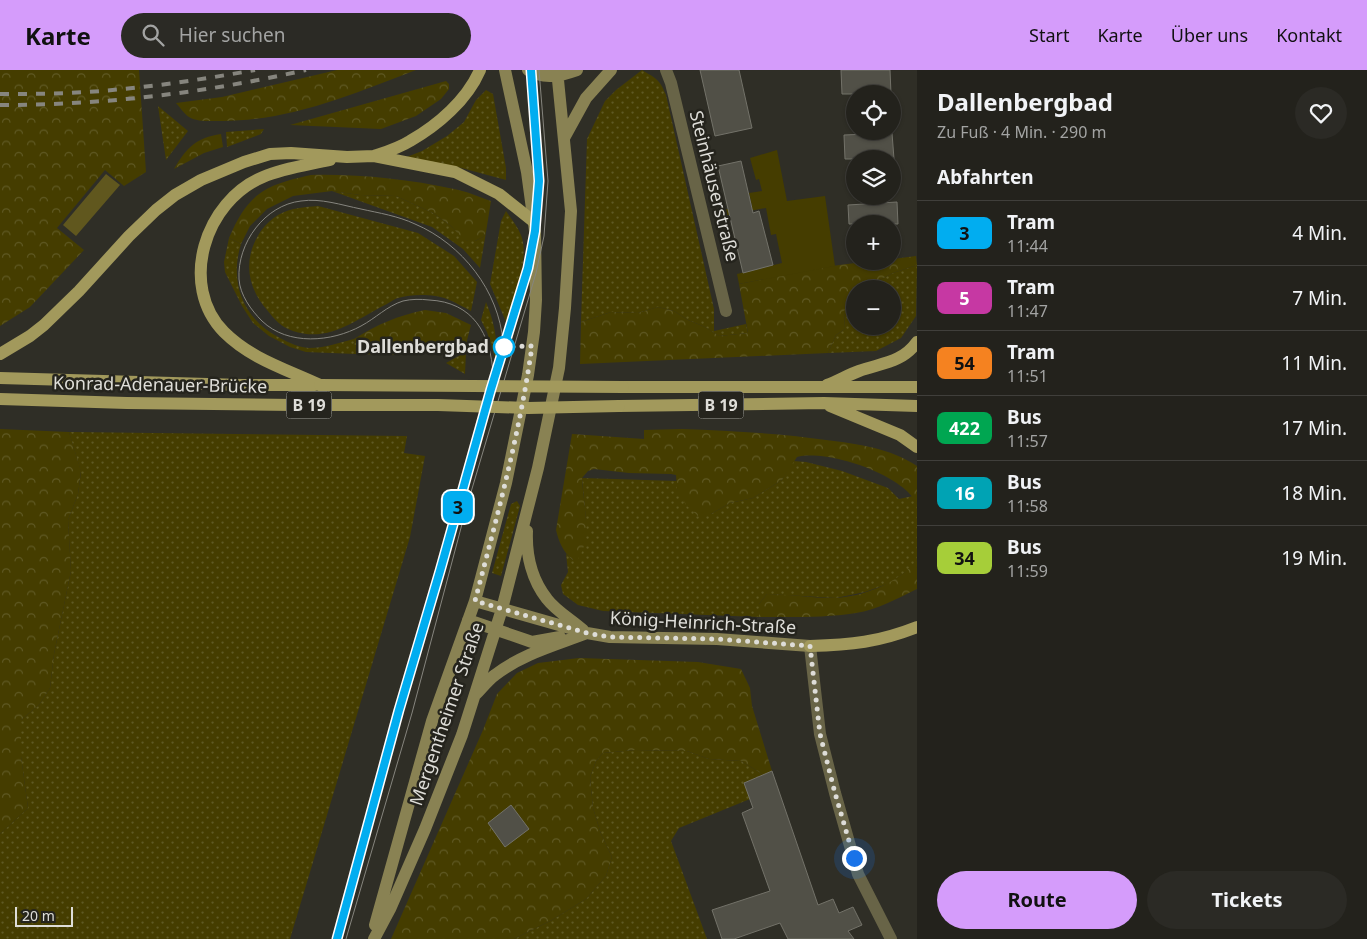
<!DOCTYPE html>
<html lang="de">
<head>
<meta charset="utf-8">
<style>
  :root { --surface:#23221c; --page:#2b2a25; --text:#f1f3f6; --muted:#a3a4a3; --line:#403f3b; --accent:#d59cfb }
  body { margin:0; font-family:"Noto Sans",sans-serif; background:var(--page); color:var(--text); height:100vh; display:flex; flex-direction:column; font-size:19px; white-space:nowrap }
  * { box-sizing:border-box; margin:0 }
  p { font-size:16px; color:var(--muted) }
  .icon { flex:none; width:28px; height:28px; fill:none; stroke:currentColor; stroke-width:2; stroke-linecap:round; stroke-linejoin:round }
  .map { position:relative; flex:1; overflow:hidden }
  .panel { display:flex; flex-direction:column; background:var(--surface); width:450px }
  .panel>* { flex:none }
  .badge { padding:0 10px; border-radius:8px; font-size:18px; line-height:32px }
  .controls { position:absolute; left:846px; top:15px; display:grid; gap:10px }
  .controls a { display:grid; place-items:center; width:55px; height:55px; border-radius:50%; background:var(--surface); box-shadow:0 1px 4px #0004,0 0 0 1px var(--line); font-size:25px }
  .scale { position:absolute; left:15px; bottom:12px; width:58px; box-sizing:border-box; padding-left:5px; border:2px solid #deddd8; border-top:0; font-size:14px; line-height:18px; white-space:nowrap; color:#deddd8; -webkit-text-stroke:4px #25241d; paint-order:stroke }
  .you { position:absolute; width:25px; height:25px; margin:-12px; border:4px solid #fff; border-radius:50%; background:#1a73e8; box-shadow:0 0 0 8px #1a73e833 }
  .map>.badge { position:absolute; translate:-50% -50%; box-shadow:0 0 0 2px #fff }
  h2 { padding:0 20px; font-size:19px; line-height:45px }
  .round { display:grid; place-items:center; flex:none; width:52px; height:52px; border-radius:26px; background:var(--page) }
  .summary { display:flex; align-items:center; justify-content:space-between; height:85px; padding:0 20px }
  h1 { font-size:24px; font-weight:700; line-height:38px }
  .primary-button { display:flex; gap:10px; margin-top:auto; padding:10px 20px }
  .primary-button a { flex:1; height:58px; border-radius:30px; background:var(--accent); color:#111; font-size:20px; font-weight:700; line-height:58px; text-align:center }
  .primary-button a+a { background:var(--page); color:var(--text) }
  ul { padding:0; list-style:none }
  li { display:flex; align-items:center; gap:15px; height:65px; padding:0 20px; border-top:1px solid var(--line) }
  li div { flex:1 }
  li b { display:block; font-size:19px }
  li em { font-style:normal }
  li .badge { min-width:55px; font-weight:700; text-align:center }
  header { display:flex; align-items:center; gap:30px; box-sizing:border-box; height:70px; padding:0 25px; background:var(--accent); color:#111 }
  header strong { font-size:24px }
  nav { display:flex; gap:28px; margin-inline-start:auto; font-size:18px }
  .search { width:350px; height:45px; background:var(--page); display:flex; align-items:center; gap:12px; box-sizing:border-box; padding:0 18px; border-radius:28px; color:var(--muted); font-size:19px }
  main { display:flex; flex:1; min-height:0 }
  .map>svg:first-child { display:block }
</style>
</head>
<body>
<header>
<strong>Karte</strong>
<div class="search"><svg class="icon" aria-label="search" viewBox="0 0 24 24"><circle cx="10" cy="10" r="6"/><path d="M15 15l6 6"/></svg>Hier suchen</div>
<nav><a>Start</a><a>Karte</a><a>Über uns</a><a>Kontakt</a></nav>
</header>
<main>
<div class="map">
<svg width="917" height="869" viewBox="0 0 917 869">
  <defs>
    <pattern id="grass-dots" width="8" height="8" patternUnits="userSpaceOnUse" patternTransform="scale(1.25)"><rect width="8" height="8" fill="#453d00"/><path d="M2 2h.1M6 6h.1" fill="none" stroke="#5f5924" stroke-width="1.8" stroke-linecap="round"/></pattern>
    <pattern id="forest-crowns" width="20" height="18" patternUnits="userSpaceOnUse" patternTransform="scale(1.25)"><rect width="20" height="18" fill="#453d00"/><path d="M2 6a3 3 0 1 1 6 0M12 15a3 3 0 1 1 6 0" fill="none" stroke="#5f5924"/></pattern>
  </defs>
  <rect width="100%" height="100%" fill="#2f2e26"/>
  <path fill="url(#grass-dots)" fill-rule="evenodd" d="M642,0C655,8 660,9 666,25L714,239V261L746,254L748,263L719,266L705,257L688,250L674,241L658,237L638,243L611,242L581,252L587,69L605,31L616,20Z
    M486,20L493,24L506,98V110L454,96L404,88L422,81L447,66L464,52L476,30Z
    M158,36L188,61L166,90Z
    M264,59L261,64L227,77L226,62Z
    M332,121L360,125L396,126L433,143L451,156L463,168L468,171H475L483,167L486,162L480,198L463,179L432,157Z
    M318,136L418,163L454,186L477,212L471,241C463,237 455,232 447,229C434,224 412,224 398,228C394,229 389,233 385,235C355,250 329,273 293,261C281,257 275,250 267,240C247,217 243,190 259,164C263,157 271,149 278,145C290,138 305,137 318,136Z
    M506,141C512,150 519,158 522,168C529,192 513,229 506,252L490,214L501,151Z
    M229,168L241,174C229,213 243,249 280,268C289,273 298,277 309,278C324,278 339,273 354,269L356,284L306,282L290,277L269,266L253,253L242,236L225,202L224,192Z
    M917,195L916,246L901,268L876,281L828,283L836,265L845,259L844,241L851,229V222L858,213L876,212L893,203ZM855,219H892V256H855Z
    M486,232C494,252 498,269 496,291L487,262L481,250Z
    M466,282L465,304L446,293Z
    M69,362L407,366L404,383L425,386L410,467L290,869H0V764L28,738L21,686V650L39,635L50,618L54,584L71,501L68,450L78,424L81,402Z
    M793,391L806,392L842,401L888,418L899,429L913,426L917,434V490L911,498L890,513L865,522L836,528L767,524L759,534V547L603,541L578,535L563,524L561,515L568,502L566,484L573,490L585,463L586,450L582,408L677,411V419L711,444L730,433L753,428L782,410Z
    M517,431L520,436L501,506L492,503L511,434Z
    M635,680L687,681L709,689L741,691L764,705L744,713L750,729L679,758L671,771L707,869H514L552,850L586,829L606,806L612,787L601,764L593,738L590,707L596,691L603,683Z"/>
  <path fill="url(#forest-crowns)" d="M0,0H139L146,102L124,116L105,100L57,158L84,180L30,237L0,256Z
    M337,0H416C354,24 287,52 219,51C210,51 197,52 189,47C184,44 180,37 176,33L222,27Z
    M446,11L449,14V19L441,29L416,46L381,59L290,55Z
    M221,64L223,77L204,83L174,99C187,77 196,68 221,64Z
    M311,105C359,104 407,109 454,119C466,121 479,127 491,131L486,162L483,167L475,171H468L463,169L451,156L433,143L396,126L360,125L332,121L293,126L267,139L250,156L241,174L229,168C248,123 265,115 311,105Z
    M916,186L917,195L893,203L876,212L858,213L851,222L852,229L844,241L845,259L836,265L828,283L580,294L581,252L611,242L638,243L658,237L674,241L688,250L705,257L719,266L748,263L739,214C790,204 841,191 892,191L893,189Z
    M425,240L446,243L471,255L466,274L414,285L356,284L354,269C378,254 397,246 425,240Z
    M0,359L69,362L81,401L78,424L68,450L71,501L54,584L50,618L39,635L21,650V686L28,738L0,764Z
    M682,359C730,361 779,363 826,370C858,374 890,378 917,396V434C903,404 827,379 797,387L782,410L753,428L730,433L711,444L698,446L686,435L677,419L676,405L671,404L629,403L594,399L588,401L582,408C583,433 593,467 578,489L573,490C563,482 559,472 556,460L572,364L644,369V360Z
    M917,490V519C898,528 877,540 856,543C824,548 791,547 759,547V534L767,524C789,524 811,528 834,528C862,527 899,513 917,490Z
    M579,588L698,592L741,599L750,618L752,636L772,701L764,705L741,691L709,689L687,681L635,680L603,683L596,691L590,707L593,738L601,764L612,787L606,806L586,829L552,850L514,869H391L483,660L497,624L517,603L538,593Z"/>
  <path fill="#453d00" d="M777,80L787,131L825,126L835,196L739,214L737,204L782,193L776,164L771,165L766,138L723,146L721,140L752,136L749,123L762,121L759,109L756,110L750,88Z"/>
  <path fill="#60571e" d="M106,104L120,115L76,166L63,155Z"/>
  <path fill="#515047" stroke="#737269" d="M700,0H739L752,58L715,66Z
    M841,0H890L891,24H842Z
    M892,63L894,89H845L844,65Z
    M741,91L753,143L759,141L773,195L743,203L718,96Z
    M897,132L898,154H849L848,135Z
    M772,701L818,835L833,829L839,843L853,837L862,855L848,861L854,869H788L780,853L734,869H722L712,840L770,821L742,743L753,738L744,713Z
    M511,735L529,759L505,777L488,753Z"/>
  <g fill="none" stroke-linecap="round" stroke-linejoin="round">
    <path stroke="#686447" stroke-width="12" d="M666,0L671,13L726,241
      M810,576L820,664L835,723L858,804L891,869"/>
    <path stroke="#898253" stroke-width="12" d="M528,0C544,10 560,6 577,0
      M564,68L586,28L611,0
      M527,461C526,485 532,510 547,529C556,541 572,550 583,560
      M475,531L587,563L610,567L717,569L810,576
      M468,550L532,572L560,567
      M476,624C482,618 488,610 495,605C522,584 556,575 587,563
      M375,855L432,651L475,531L506,413L528,305L534,262L536,230L535,161L527,102L505,0
      M374,869L390,839L425,759L462,665L502,539L538,398L559,298L565,238L571,141L557,0"/>
    <path stroke="#a2995c" stroke-width="12" d="M374,86C386,82 399,78 410,71C438,55 467,30 480,0
      M0,284L30,266L44,255L79,221L129,166L156,140L175,125L201,110L244,92L270,84L291,83L347,87L374,86L455,102L499,124L533,151
      M0,308L242,315H315
      M320,315C286,299 251,289 224,262C178,215 205,131 263,107C284,98 308,95 330,90
      M827,315C838,311 848,305 859,301C881,293 902,293 917,272
      M623,317H917
      M619,336L824,333L917,336
      M830,336L900,365L917,377
      M810,576C851,575 879,572 917,557"/>
    <path stroke="#86857e" stroke-width="1" d="M493,304C491,264 473,232 429,230C421,229 411,229 403,231C387,236 376,248 361,256C332,272 288,276 262,251C251,240 240,225 239,209C237,173 265,135 301,131C321,128 341,135 361,139C379,143 398,146 415,154C462,174 499,221 503,272
      M337,869L399,640L517,230C525,207 532,184 535,160C542,107 536,53 531,0
      M346,869L412,643L466,439L536,203L544,166L548,111L539,0"/>
    <path stroke="#86857e" stroke-width="4" stroke-dasharray="9 9" stroke-linecap="butt" d="M0,24C23,24 46,24 69,23C132,20 194,11 255,0
      M0,35C104,35 204,23 306,0"/>
    <path stroke="#a2995c" stroke-width="12" d="M320,315L623,317
      M0,329L127,333L293,335H438L528,338L619,336"/>
  </g>
  <g fill="none" stroke-linecap="round" stroke-linejoin="round">
    <g stroke="#fff" stroke-width="11">
      <path id="line" d="M337,869L399,640L440,501L491,319L528,198L535,161L539,111L531,0"/>
    </g>
    <use href="#line" stroke="#01adf0" stroke-width="8"/>
    <path stroke="#deddd8" stroke-width="5" stroke-dasharray="0 9" d="M504,277L532,276C520,362 497,447 475,531L587,563L610,567L717,569L810,576L820,664L835,723L854,788"/>
  </g>
  <circle fill="#fff" stroke="#01adf0" stroke-width="2.5" cx="504" cy="277" r="10"/>
  <g text-anchor="middle" stroke-width="5" stroke-linejoin="round" paint-order="stroke">
    <g fill="#25241d" stroke="#a6a6a0" stroke-width="1">
      <rect x="286.5" y="321.5" width="45" height="27" rx="4"/>
      <rect x="698.5" y="321.5" width="45" height="27" rx="4"/>
    </g>
    <g font-size="16" font-weight="bold" fill="#deddd8">
      <text x="309" y="341">B 19</text>
      <text x="721" y="341">B 19</text>
    </g>
    <g font-size="18" fill="#deddd8" stroke="#25241d">
      <text transform="translate(714 116) rotate(76)" y="6">Steinhäuserstraße</text>
      <text transform="translate(160 315) rotate(1)" y="6">Konrad-Adenauer-Brücke</text>
      <text transform="translate(703 553) rotate(3)" y="6">König-Heinrich-Straße</text>
      <text transform="translate(447 644) rotate(-71)" y="6">Mergentheimer Straße</text>
    </g>
    <g font-size="18" font-weight="bold" fill="#deddd8" stroke="#25241d" text-anchor="end">
      <text x="489" y="283">Dallenbergbad</text>
    </g>
  </g>
</svg>
<div class="controls">
<a><svg class="icon" aria-label="locate" viewBox="0 0 24 24"><circle cx="12" cy="12" r="6"/><path d="M12 2v4M12 18v4M2 12h4M18 12h4"/></svg></a>
<a><svg class="icon" aria-label="layers" viewBox="0 0 24 24"><path d="M12 4l9 5-9 5-9-5zM3 14l9 5 9-5"/></svg></a>
<a>+</a>
<a>−</a>
</div>
<div class="scale">20 m</div>
<div class="you" style="left:854px;top:788px"></div>
<b class="badge" style="left:458px;top:437px;background:#01adf0;color:#111">3</b>
</div>
<section class="panel">
<div class="summary"><div><h1>Dallenbergbad</h1><p>Zu Fuß · 4 Min. · 290 m</p></div><a class="round"><svg class="icon" aria-label="heart" viewBox="0 0 24 24"><path d="M12 20l-8-8c-3-5 5-10 8-4 3-6 11-1 8 4z"/></svg></a></div>
<h2>Abfahrten</h2>
<ul>
<li><span class="badge" style="background:#01adf0;color:#111">3</span><div><b>Tram</b><p>11:44</p></div><em>4 Min.</em></li>
<li><span class="badge" style="background:#c638a3;color:#fff">5</span><div><b>Tram</b><p>11:47</p></div><em>7 Min.</em></li>
<li><span class="badge" style="background:#f58220;color:#111">54</span><div><b>Tram</b><p>11:51</p></div><em>11 Min.</em></li>
<li><span class="badge" style="background:#00a651;color:#fff">422</span><div><b>Bus</b><p>11:57</p></div><em>17 Min.</em></li>
<li><span class="badge" style="background:#00a3b4;color:#fff">16</span><div><b>Bus</b><p>11:58</p></div><em>18 Min.</em></li>
<li><span class="badge" style="background:#a6ce39;color:#111">34</span><div><b>Bus</b><p>11:59</p></div><em>19 Min.</em></li>
</ul>
<div class="primary-button"><a>Route</a><a>Tickets</a></div>
</section>
</main>
</body>
</html>
